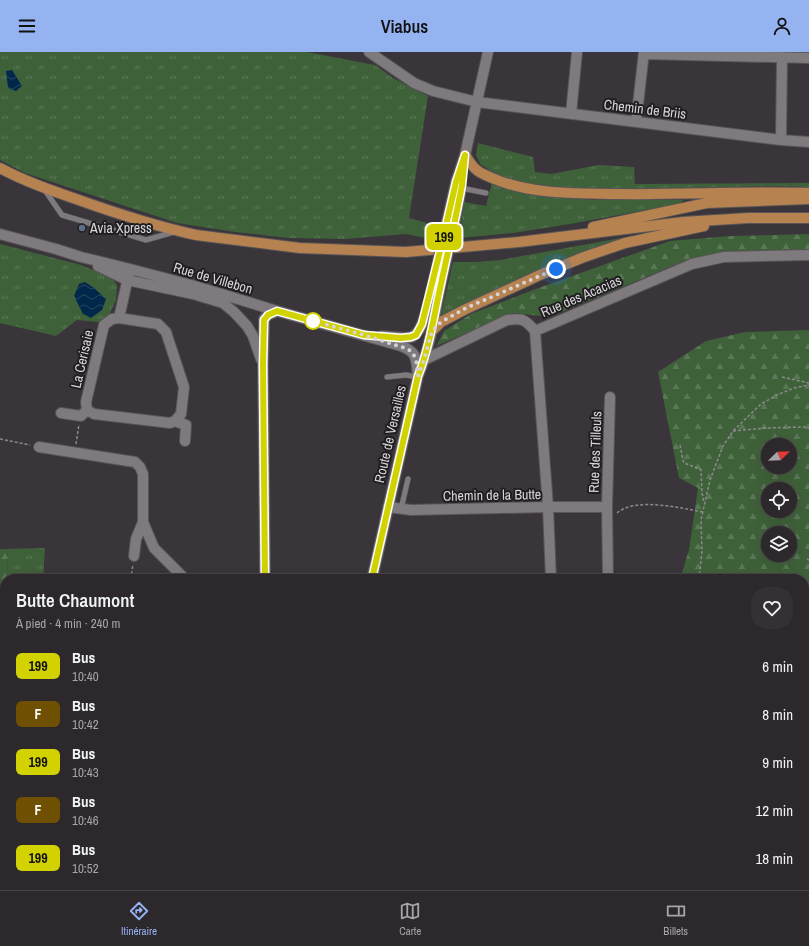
<!DOCTYPE html>
<html lang="fr">
<head>
<meta charset="utf-8">
<style>
  :root { --surface:#2c282c; --page:#343034; --text:#f1f3f6; --muted:#a6a6a9; --line:#484448; --accent:#95b2f1 }
  body { margin:0; font-family:"Archivo Narrow",sans-serif; background:var(--page); color:var(--text); height:100vh; display:flex; flex-direction:column; font-size:15px; white-space:nowrap }
  * { box-sizing:border-box; margin:0 }
  p { font-size:13px; color:var(--muted) }
  .icon { flex:none; width:22px; height:22px; fill:none; stroke:currentColor; stroke-width:2; stroke-linecap:round; stroke-linejoin:round }
  .map { position:relative; flex:1; overflow:hidden }
  .panel { position:absolute; left:0px; top:522px; width:809px; height:316px; display:flex; flex-direction:column; background:var(--surface); border-radius:16px 16px 0 0; box-shadow:0 4px 16px #0002,0 0 0 1px var(--line) }
  .panel>* { flex:none }
  .badge { padding:0 8px; border-radius:6px; font-size:14px; line-height:26px }
  .needle { width:26px; rotate:67deg }
  .tools { position:absolute; left:761px; top:386px; display:grid; gap:8px }
  .tools a { display:grid; place-items:center; width:36px; height:36px; border-radius:50%; background:var(--surface); box-shadow:0 4px 16px #0002,0 0 0 1px var(--line); font-size:20px }
  .you { position:absolute; width:20px; height:20px; margin:-10px; border:3px solid #fff; border-radius:50%; background:#1a73e8; box-shadow:0 0 0 6px #1a73e833 }
  .map>.badge { position:absolute; translate:-50% -50%; box-shadow:0 0 0 2px #fff }
  .round { display:grid; place-items:center; flex:none; width:42px; height:42px; border-radius:16px; background:var(--page) }
  .summary { display:flex; align-items:center; justify-content:space-between; height:68px; padding:0 16px }
  h1 { font-size:19px; font-weight:600; line-height:30px }
  ul { padding:0; list-style:none }
  li { display:flex; align-items:center; gap:12px; height:48px; padding:0 16px }
  li div { flex:1 }
  li b { display:block; font-size:15px }
  li em { font-style:normal }
  li .badge { min-width:44px; font-weight:700; text-align:center }
  header { display:flex; justify-content:space-between; align-items:center; height:52px; padding:0 16px; background:var(--accent); color:#111; font-size:18px; font-weight:600 }
  .menu { display:flex; justify-content:space-around; align-items:center; height:56px; border-top:1px solid var(--line); background:var(--surface); font-size:11px; color:var(--muted) }
  .menu a { display:grid; justify-items:center; gap:2px }
  .menu .current { color:var(--accent) }
  .map>svg:first-child { display:block }
</style>
</head>
<body>
<header><svg class="icon" aria-label="menu" viewBox="0 0 24 24"><path d="M4 6h16M4 12h16M4 18h16"/></svg>Viabus<svg class="icon" aria-label="person" viewBox="0 0 24 24"><circle cx="12" cy="8" r="4"/><path d="M4 21q1-7 8-7t8 7"/></svg></header>
<div class="map">
<svg width="809" height="838" viewBox="0 0 809 838">
  <defs>
    <pattern id="grass-tufts" width="24" height="20" patternUnits="userSpaceOnUse"><rect width="24" height="20" fill="#3f613a"/><path d="M3 7l-1-3M5 7V3M7 7l1-3M15 17l-1-3M17 17v-4M19 17l1-3" fill="none" stroke="#5a7756"/></pattern>
    <pattern id="forest-firs" width="22" height="20" patternUnits="userSpaceOnUse"><rect width="22" height="20" fill="#3f613a"/><path d="M5 1l3.5 6h-7zM16 11l3.5 6h-7z" fill="#5a7756"/></pattern>
    <pattern id="water-waves" width="16" height="10" patternUnits="userSpaceOnUse"><rect width="16" height="10" fill="#01284a"/><path d="M0 5q4-4 8 0t8 0" fill="none" stroke="#254663"/></pattern>
  </defs>
  <rect width="100%" height="100%" fill="#3a353a"/>
  <path fill="url(#grass-tufts)" d="M0,0H307L375,13L393,26L428,44L409,166L431,172L426,186L406,182L345,187L289,186L235,180L177,171L25,121L0,108Z
    M478,91L533,105L535,120L551,122L599,113L634,115L635,132L807,131H809V135L773,134L578,138L539,135L516,130L498,123L481,113L476,103Z
    M492,130L542,142L593,148H684L679,152L570,172L513,181L459,186L464,150L486,154Z
    M621,186V188L441,264L453,210H476L500,208Z
    M0,192L81,213L112,226L117,233L116,248L110,261L99,270L77,268L56,284L0,271Z
    M45,496L43,527H8L7,497Z
    M804,655H809V838H714V833H804Z"/>
  <path fill="url(#forest-firs)" fill-rule="evenodd" d="M809,182V198L764,199L689,207L550,265L513,261L436,294L444,279L471,262L533,238L670,189L731,184Z
    M809,278V655H804V527H680L689,498L698,436L679,426L658,320L706,289L745,280ZM768,393H790V415H768ZM768,437H790V459H768ZM768,481H790V503H768Z
    M0,497H7L8,527H5V690L0,692Z"/>
  <path fill="#3f613a" d="M804,577L808,579V595L807,597H804Z
    M804,663H809V808L804,809Z"/>
  <path fill="url(#water-waves)" d="M12,18L22,34L16,39L8,36L6,19Z
    M85,230L94,236L106,247L102,258L91,266L83,262L74,244L79,232Z"/>
  <g fill="none" stroke-linecap="round" stroke-linejoin="round">
    <g stroke="#585458" stroke-width="6">
      <path id="lane" d="M461,136L486,141
        M44,137L62,163L146,188L174,180
        M387,325L406,323L417,325
        M401,457L408,427
        M390,838L414,833"/>
    </g>
    <g stroke="#585458" stroke-width="12">
      <path id="street" d="M369,0L414,31L433,39L477,50L781,88L809,90
        M644,2L809,6
        M571,62L577,0
        M636,70L644,0
        M781,88L782,5
        M119,266L158,272L166,280L184,335L181,362L175,369L170,371L94,362L87,358L86,350L104,273L112,267Z
        M119,266L129,221
        M535,279L692,212L724,205L809,203
        M535,279L548,455L551,527
        M424,308L507,268C522,266 525,267 535,279
        M61,361L81,364L87,358
        M175,369L186,373L185,389
        M39,395L135,410L140,415L143,422V470L154,496L185,527
        M388,455L411,458L548,455H607L608,527
        M607,455L610,345
        M134,504L136,487L143,470
        M622,833L623,838"/>
    </g>
    <g stroke="#585458" stroke-width="12">
      <path id="secondary" d="M456,164L461,137
        M0,182L56,197L81,205L130,217L195,234L277,259L401,294C418,300 416,308 418,324
        M442,191L456,130L465,103L488,0
        M98,214L127,228L193,242L223,251L234,260L247,274L253,284L261,307
        M382,284C391,285 402,287 411,285C425,281 430,241 434,228
        M265,527L263,313L264,275V267L268,263L277,259
        M372,527L418,324C431,293 435,260 442,227
        M356,833L357,838
        M325,838V833"/>
    </g>
    <g stroke="#585458" stroke-width="12">
      <path id="primary" d="M465,103C469,109 472,115 478,119C482,122 488,124 492,126C531,143 576,141 617,142C681,143 745,139 809,141
        M0,116C24,129 50,138 76,147C115,161 155,174 196,183L300,196L406,200L519,190L683,170L748,166H809
        M593,175L707,151L809,147
        M432,279L441,270L466,257L542,222L584,205L625,191L704,174"/>
    </g>
    <path stroke="#8d898d" stroke-width="1.5" stroke-dasharray="3 2" stroke-linecap="butt" d="M782,325L809,331
      M733,379L766,376L805,375L809,376
      M0,387L30,393
      M76,392L79,372
      M680,393L683,408L684,411L695,415L701,418L702,440L704,451
      M617,461C635,445 681,456 703,460
      M807,507L809,508
      M131,527L133,512
      M699,527L702,499L701,468L710,428L723,394L733,379L761,352L777,343L794,336L809,333
      M804,536L809,535
      M804,576H809
      M804,598L809,597
      M0,757L1,765L0,778
      M161,833L162,838
      M435,833L436,834L441,833
      M748,837L809,833
      M718,838L719,833"/>
    <use href="#lane" stroke="#7f7a7e" stroke-width="5"/>
    <use href="#street" stroke="#7f7a7e" stroke-width="10"/>
    <use href="#secondary" stroke="#7f7a7e" stroke-width="10"/>
    <use href="#primary" stroke="#b6824f" stroke-width="10"/>
    <g stroke="#585458" stroke-width="12" stroke-linecap="butt">
      <path id="secondary-bridge" d="M442,227L456,164
        M434,228L442,191"/>
    </g>
    <use href="#secondary-bridge" stroke="#7f7a7e" stroke-width="10"/>
  </g>
  <g fill="none" stroke-linecap="round" stroke-linejoin="round">
    <g stroke="#fff" stroke-width="9">
      <path id="line" d="M265,527L263,313L264,268L268,263L277,259L364,283L401,286L411,285L416,283L422,272L442,191L456,130L465,103C464,113 463,123 462,133C456,166 448,199 441,232C434,263 430,294 418,324L372,527"/>
    </g>
    <use href="#line" stroke="#d2d200" stroke-width="6"/>
    <path stroke="#d7d4d7" stroke-width="4" stroke-dasharray="0 7.2" d="M313,269L364,283L408,297C418,305 416,311 418,324L424,308L432,279L441,270L466,256L556,217"/>
  </g>
  <circle fill="#5c6f8a" stroke="#201e20" stroke-width="1.5" cx="82" cy="176" r="4"/>
  <circle fill="#fff" stroke="#d2d200" stroke-width="2" cx="313" cy="269" r="8"/>
  <g text-anchor="middle" stroke-width="4" stroke-linejoin="round" paint-order="stroke">
    <g font-size="14" fill="#d7d4d7" stroke="#201e20">
      <text transform="translate(645 57) rotate(7)" y="5">Chemin de Briis</text>
      <text transform="translate(213 226) rotate(16)" y="5">Rue de Villebon</text>
      <text transform="translate(581 244) rotate(-23)" y="5">Rue des Acacias</text>
      <text transform="translate(82 307) rotate(-77)" y="5">La Cerisaie</text>
      <text transform="translate(390 382) rotate(-77)" y="5">Route de Versailles</text>
      <text transform="translate(595 400) rotate(-88)" y="5">Rue des Tilleuls</text>
      <text transform="translate(492 443) rotate(-1)" y="5">Chemin de la Butte</text>
    </g>
    <g font-size="14" fill="#d7d4d7" stroke="#201e20" text-anchor="start">
      <text x="90" y="181">Avia Xpress</text>
    </g>
  </g>
</svg>
<div class="tools">
<a><svg class="needle" viewBox="-14 -14 28 28"><path d="M0-13l5 13h-10z" fill="#e53935"/><path d="M0 13l5-13h-10z" fill="#a6a6a9"/></svg></a>
<a><svg class="icon" aria-label="locate" viewBox="0 0 24 24"><circle cx="12" cy="12" r="6"/><path d="M12 2v4M12 18v4M2 12h4M18 12h4"/></svg></a>
<a><svg class="icon" aria-label="layers" viewBox="0 0 24 24"><path d="M12 4l9 5-9 5-9-5zM3 14l9 5 9-5"/></svg></a>
</div>
<div class="you" style="left:556px;top:217px"></div>
<b class="badge" style="left:444px;top:185px;background:#d2d200;color:#111">199</b>
<section class="panel">
<div class="summary"><div><h1>Butte Chaumont</h1><p>À pied · 4 min · 240 m</p></div><a class="round"><svg class="icon" aria-label="heart" viewBox="0 0 24 24"><path d="M12 20l-8-8c-3-5 5-10 8-4 3-6 11-1 8 4z"/></svg></a></div>
<ul>
<li><span class="badge" style="background:#d2d200;color:#111">199</span><div><b>Bus</b><p>10:40</p></div><em>6 min</em></li>
<li><span class="badge" style="background:#6f4f02;color:#fff">F</span><div><b>Bus</b><p>10:42</p></div><em>8 min</em></li>
<li><span class="badge" style="background:#d2d200;color:#111">199</span><div><b>Bus</b><p>10:43</p></div><em>9 min</em></li>
<li><span class="badge" style="background:#6f4f02;color:#fff">F</span><div><b>Bus</b><p>10:46</p></div><em>12 min</em></li>
<li><span class="badge" style="background:#d2d200;color:#111">199</span><div><b>Bus</b><p>10:52</p></div><em>18 min</em></li>
</ul>
</section>
</div>
<nav class="menu">
<a class="current"><svg class="icon" aria-label="directions" viewBox="0 0 24 24"><path d="M12 3l9 9-9 9-9-9zM9 14v-3h6M13 9l2 2-2 2"/></svg>Itinéraire</a>
<a><svg class="icon" aria-label="map" viewBox="0 0 24 24"><path d="M3 6l6-2 6 2 6-2v14l-6 2-6-2-6 2zM9 4v14M15 6v14"/></svg>Carte</a>
<a><svg class="icon" aria-label="tickets" viewBox="0 0 24 24"><path d="M3 7h18v10H3zM15 7v10"/></svg>Billets</a>
</nav>
</body>
</html>
